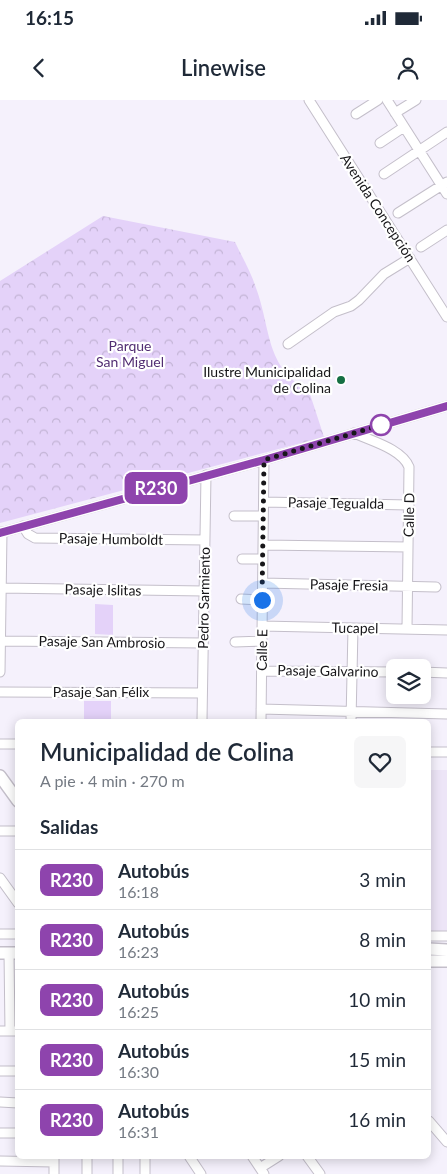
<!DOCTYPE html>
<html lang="es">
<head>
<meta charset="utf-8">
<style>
  :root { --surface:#fff; --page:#f6f6f7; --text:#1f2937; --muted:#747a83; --line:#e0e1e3 }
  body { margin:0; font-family:Lato,sans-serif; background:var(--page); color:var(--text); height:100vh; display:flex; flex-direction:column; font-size:19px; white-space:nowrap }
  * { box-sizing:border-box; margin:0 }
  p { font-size:16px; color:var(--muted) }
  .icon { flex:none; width:28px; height:28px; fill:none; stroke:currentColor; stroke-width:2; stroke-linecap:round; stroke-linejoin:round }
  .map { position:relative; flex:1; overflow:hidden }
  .drawer { position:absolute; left:15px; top:619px; width:416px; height:440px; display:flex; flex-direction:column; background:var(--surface); border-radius:8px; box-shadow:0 2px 12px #0003 }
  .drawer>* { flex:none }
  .badge { padding:0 10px; border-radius:8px; font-size:18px; line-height:32px }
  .tools { position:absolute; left:386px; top:559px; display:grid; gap:10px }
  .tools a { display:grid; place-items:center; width:45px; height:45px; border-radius:8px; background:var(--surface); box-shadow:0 2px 12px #0003; font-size:25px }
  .you { position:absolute; width:25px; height:25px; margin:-12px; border:4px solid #fff; border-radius:50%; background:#1a73e8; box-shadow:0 0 0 8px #1a73e833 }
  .map>.badge { position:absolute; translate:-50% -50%; box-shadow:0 0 0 2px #fff }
  h2 { padding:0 25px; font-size:19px; line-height:45px }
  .round { display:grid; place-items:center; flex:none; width:52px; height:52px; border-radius:8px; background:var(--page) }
  .summary { display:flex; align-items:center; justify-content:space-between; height:85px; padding:0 25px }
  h1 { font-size:24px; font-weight:600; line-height:38px }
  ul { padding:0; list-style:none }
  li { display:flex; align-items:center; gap:15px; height:60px; padding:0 25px; border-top:1px solid var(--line) }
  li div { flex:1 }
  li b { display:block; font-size:19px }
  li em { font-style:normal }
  li .badge { min-width:55px; font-weight:700; text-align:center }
  .status { display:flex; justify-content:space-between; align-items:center; height:35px; padding:0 25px; background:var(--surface); direction:ltr }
  .status svg { height:14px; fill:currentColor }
  header { display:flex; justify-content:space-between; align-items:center; height:65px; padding:0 25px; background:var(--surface); font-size:22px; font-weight:600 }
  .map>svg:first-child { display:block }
</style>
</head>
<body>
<div class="status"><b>16:15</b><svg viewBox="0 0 49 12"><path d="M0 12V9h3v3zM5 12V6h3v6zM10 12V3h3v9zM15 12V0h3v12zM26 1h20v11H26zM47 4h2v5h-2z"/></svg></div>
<header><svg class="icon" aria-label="back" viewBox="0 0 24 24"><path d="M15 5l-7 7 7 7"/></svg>Linewise<svg class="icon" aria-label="person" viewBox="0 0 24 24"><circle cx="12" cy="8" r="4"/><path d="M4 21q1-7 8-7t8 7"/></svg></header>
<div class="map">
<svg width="447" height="1074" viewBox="0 0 447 1074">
  <defs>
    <pattern id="park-crowns" width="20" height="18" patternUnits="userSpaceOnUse" patternTransform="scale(1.25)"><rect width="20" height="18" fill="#e4d2f9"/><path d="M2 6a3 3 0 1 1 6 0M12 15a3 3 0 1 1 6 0" fill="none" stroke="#c3b4d5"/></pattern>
  </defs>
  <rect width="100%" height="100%" fill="#f5f1fc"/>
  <path fill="#ede5f7" d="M429,670H447V835H429Z"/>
  <path fill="#e4d2f9" d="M95,504L113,505V535L95,534Z
    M84,601H111V621H84Z"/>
  <path fill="url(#park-crowns)" d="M103,116L235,142C242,157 251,172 256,188C271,228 265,268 309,291L324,337L0,423V181Z"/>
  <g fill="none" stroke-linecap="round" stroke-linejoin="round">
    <g stroke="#c4bfca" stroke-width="11">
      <path id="minor" d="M309,0L447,217
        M387,0L447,94
        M395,13L416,0
        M356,14L378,0
        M380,43L404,27
        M384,74L447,32
        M398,113L447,82
        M421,147L447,130
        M288,244L334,212L351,206L359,200L384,174L410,158
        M354,333C371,341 402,349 409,367L407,529
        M264,402L409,405
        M234,416H263
        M23,426L28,434L35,438L205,440
        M0,433L264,360L447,306
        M263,445L408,447
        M242,459H263
        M263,483L436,487
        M1,488L204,491
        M241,499L262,500
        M262,526L447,530
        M1,541L203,543
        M235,542L262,541
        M262,571L395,572
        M0,572L2,432
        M422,572L447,573
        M0,592L202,593
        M261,609L447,614
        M202,621L206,375
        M261,621L264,360
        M351,621L353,528
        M0,644H18
        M429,652H447
        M0,731H18
        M0,778L18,803
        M0,834H18
        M429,836H447
        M9,853L10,931
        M0,931H18
        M0,971H18
        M0,1002L18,1003
        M429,1021L447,1042
        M0,1033H18
        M145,1056V1074
        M189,1056L201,1074
        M252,1056L264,1074
        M307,1056L320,1074
        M0,1061L54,1062
        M260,1068L279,1056
        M54,1074V1057
        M87,1074V1056
        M118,1074V1056"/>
    </g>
    <g stroke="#c4bfca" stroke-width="14">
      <path id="major" d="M0,676L18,701
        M429,849L447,850
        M0,853H18
        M429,861H447"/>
    </g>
    <use href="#minor" stroke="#fff" stroke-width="9"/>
    <use href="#major" stroke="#fff" stroke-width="11"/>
  </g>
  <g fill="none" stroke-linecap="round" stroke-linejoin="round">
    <g stroke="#fff" stroke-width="11">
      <path id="line" d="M0,433L264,360L447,306"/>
    </g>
    <use href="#line" stroke="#8e44ad" stroke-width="8"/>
    <path stroke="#171619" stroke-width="5" stroke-dasharray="0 9" d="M262,500L264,360L381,325"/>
  </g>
  <circle fill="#156f43" stroke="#fff" stroke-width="2" cx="341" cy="280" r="5"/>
  <circle fill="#fff" stroke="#8e44ad" stroke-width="2.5" cx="381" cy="325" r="10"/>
  <g text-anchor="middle" stroke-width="4.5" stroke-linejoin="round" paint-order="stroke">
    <g font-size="14" fill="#171619" stroke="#fff">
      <text transform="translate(378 108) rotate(57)" y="5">Avenida Concepción</text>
      <text transform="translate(336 403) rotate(1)" y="5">Pasaje Tegualda</text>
      <text transform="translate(409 415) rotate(-89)" y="5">Calle D</text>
      <text transform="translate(111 439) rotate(1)" y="5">Pasaje Humboldt</text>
      <text transform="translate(349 485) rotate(1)" y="5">Pasaje Fresia</text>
      <text transform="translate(103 490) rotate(1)" y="5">Pasaje Islitas</text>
      <text transform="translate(204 498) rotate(-89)" y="5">Pedro Sarmiento</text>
      <text transform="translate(355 528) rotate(1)" y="5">Tucapel</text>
      <text transform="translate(102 542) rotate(1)" y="5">Pasaje San Ambrosio</text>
      <text transform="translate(262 550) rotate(-89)" y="5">Calle E</text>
      <text transform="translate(328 571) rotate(1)" y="5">Pasaje Galvarino</text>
      <text x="101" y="597">Pasaje San Félix</text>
    </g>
    <g font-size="14" fill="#512d72" stroke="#fff">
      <text x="130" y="251">Parque<tspan x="130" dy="16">San Miguel</tspan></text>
    </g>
    <g font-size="14" fill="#171619" stroke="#fff" text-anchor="end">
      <text x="331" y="277">Ilustre Municipalidad<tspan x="331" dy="16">de Colina</tspan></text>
    </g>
  </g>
</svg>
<div class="tools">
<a><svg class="icon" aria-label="layers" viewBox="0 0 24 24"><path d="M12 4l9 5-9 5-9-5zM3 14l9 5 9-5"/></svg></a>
</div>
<div class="you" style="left:262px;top:500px"></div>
<b class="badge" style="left:156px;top:388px;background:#8e44ad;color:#fff">R230</b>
<section class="drawer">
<div class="summary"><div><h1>Municipalidad de Colina</h1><p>A pie · 4 min · 270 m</p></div><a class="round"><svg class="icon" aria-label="heart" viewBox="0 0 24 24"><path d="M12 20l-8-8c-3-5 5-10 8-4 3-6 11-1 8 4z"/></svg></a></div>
<h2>Salidas</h2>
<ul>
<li><span class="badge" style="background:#8e44ad;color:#fff">R230</span><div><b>Autobús</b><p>16:18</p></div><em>3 min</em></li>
<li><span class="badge" style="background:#8e44ad;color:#fff">R230</span><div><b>Autobús</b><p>16:23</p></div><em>8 min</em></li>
<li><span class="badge" style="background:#8e44ad;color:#fff">R230</span><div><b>Autobús</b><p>16:25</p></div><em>10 min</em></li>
<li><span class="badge" style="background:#8e44ad;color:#fff">R230</span><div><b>Autobús</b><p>16:30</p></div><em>15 min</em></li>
<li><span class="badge" style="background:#8e44ad;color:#fff">R230</span><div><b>Autobús</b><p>16:31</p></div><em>16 min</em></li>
</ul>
</section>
</div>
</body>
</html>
